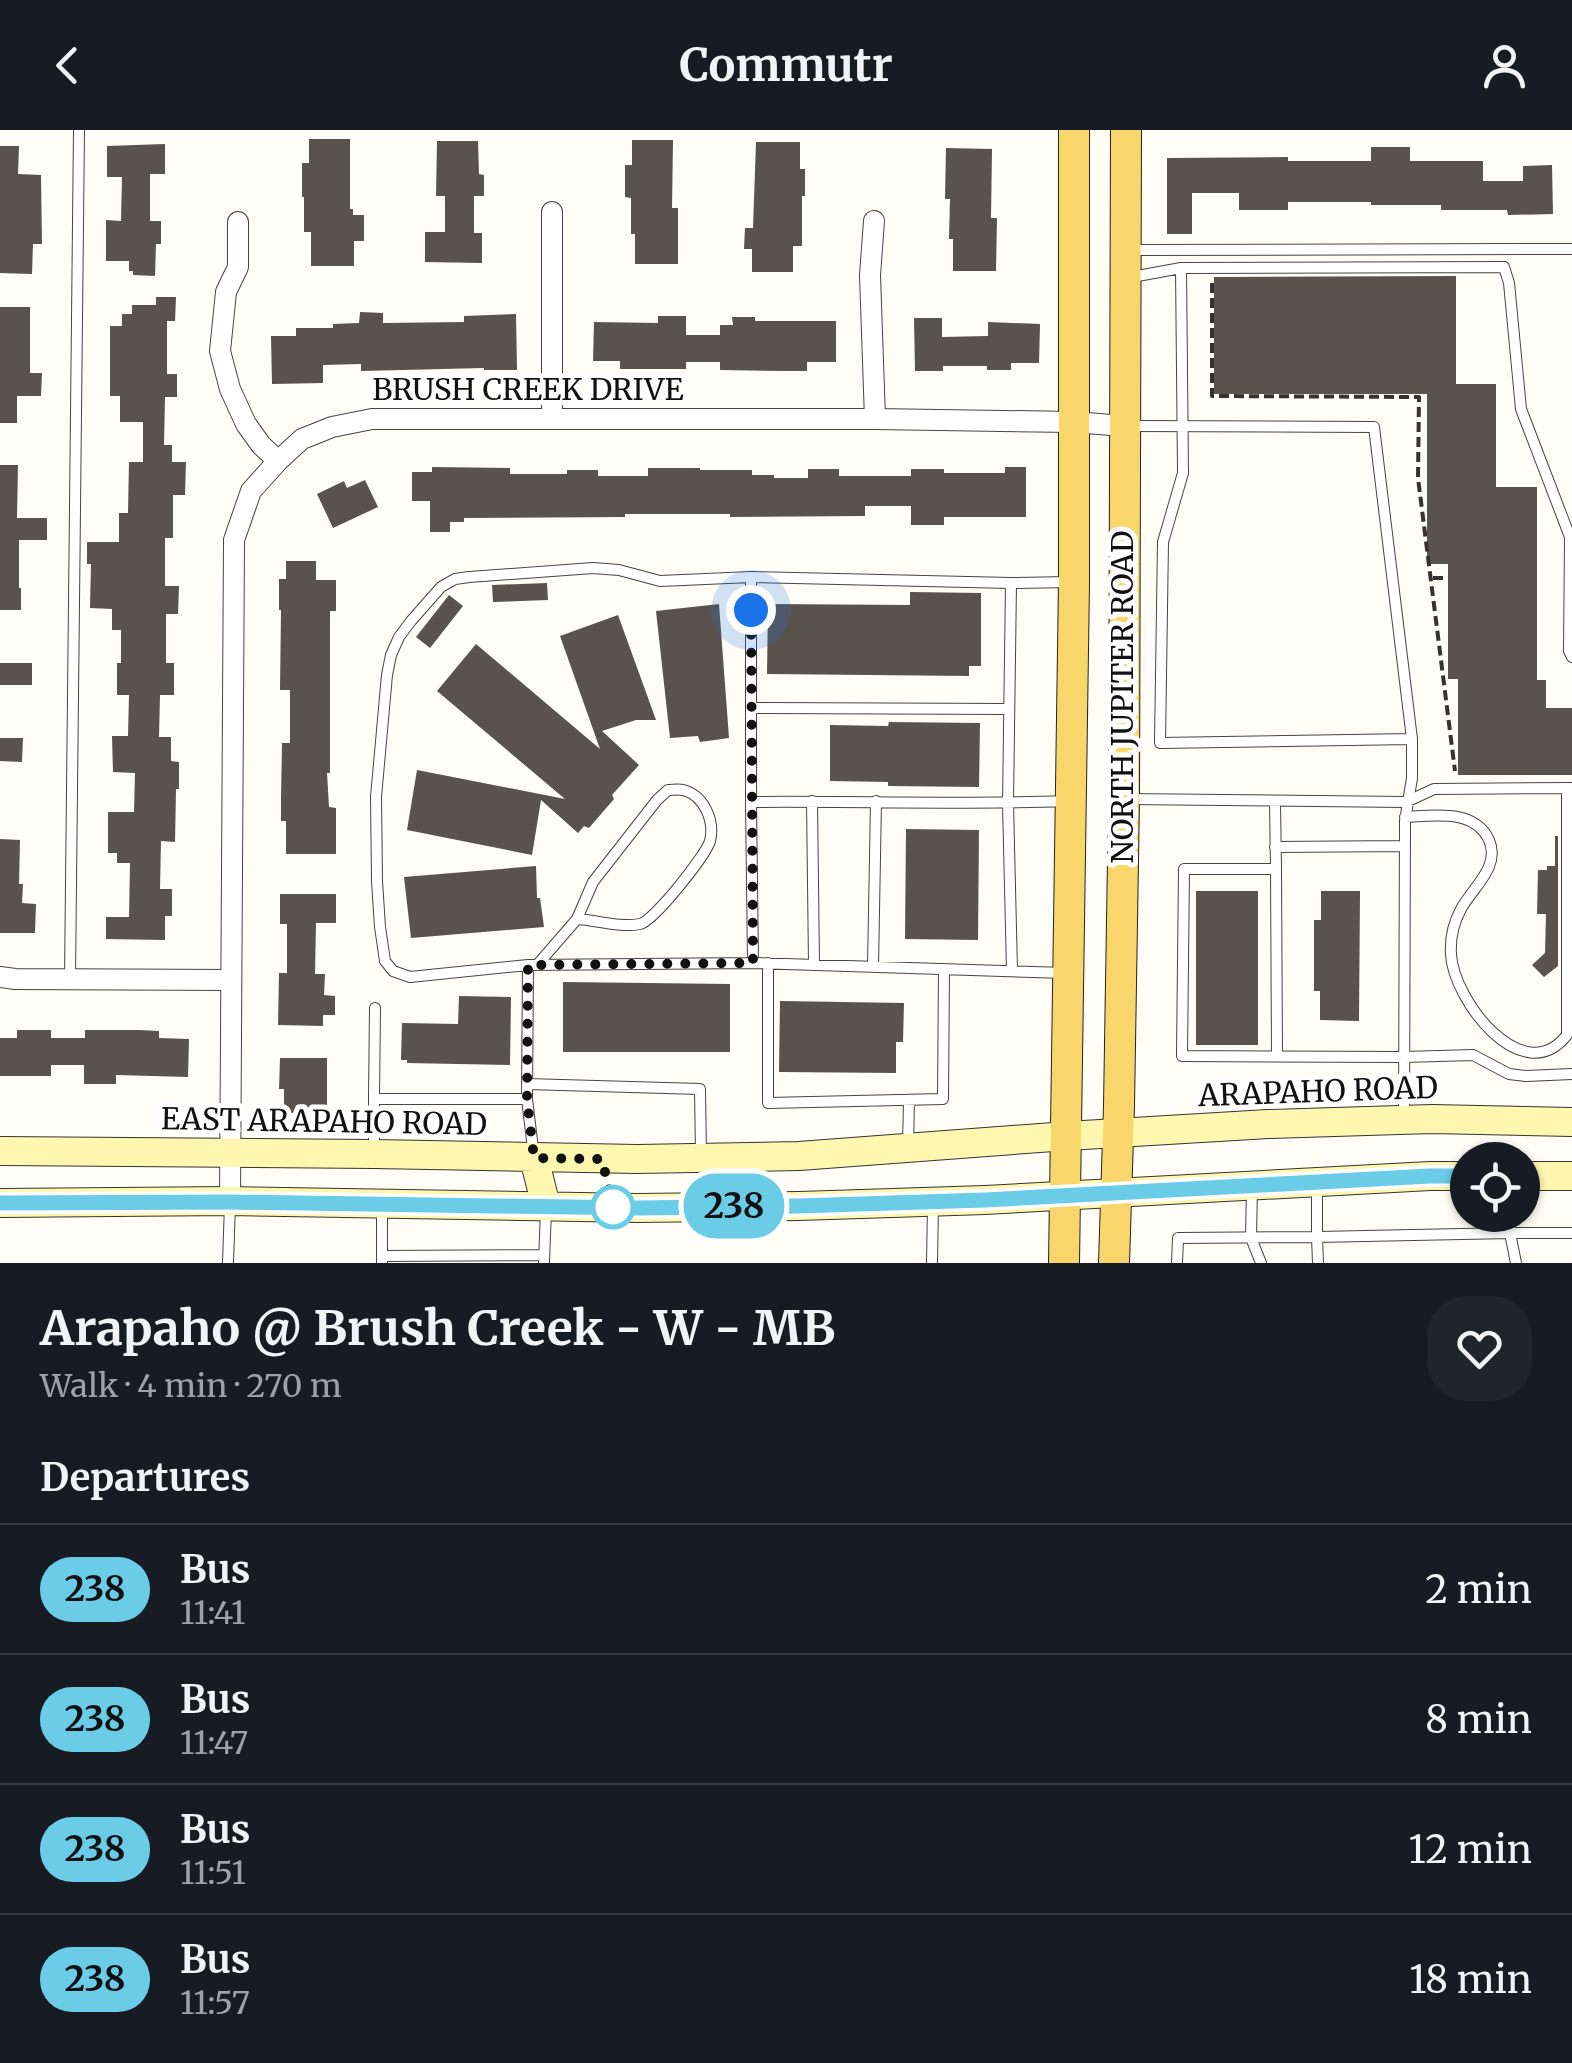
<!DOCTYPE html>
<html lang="en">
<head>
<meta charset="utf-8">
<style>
  :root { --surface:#171b24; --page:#20242c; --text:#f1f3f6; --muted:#9ea1a6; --line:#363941 }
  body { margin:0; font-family:Merriweather,serif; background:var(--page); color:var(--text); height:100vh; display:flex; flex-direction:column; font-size:38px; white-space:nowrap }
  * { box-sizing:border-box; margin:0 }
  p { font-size:32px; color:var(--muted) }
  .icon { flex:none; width:55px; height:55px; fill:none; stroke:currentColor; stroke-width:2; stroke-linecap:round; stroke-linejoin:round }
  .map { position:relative; height:1133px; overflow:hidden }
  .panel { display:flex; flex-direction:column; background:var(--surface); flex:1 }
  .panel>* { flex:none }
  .badge { padding:0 20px; border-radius:32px; font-size:35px; line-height:65px }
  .tools { position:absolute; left:1450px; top:1012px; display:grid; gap:20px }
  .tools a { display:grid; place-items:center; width:90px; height:90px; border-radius:50%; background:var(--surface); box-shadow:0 2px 8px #0004; font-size:50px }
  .you { position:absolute; width:50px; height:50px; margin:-25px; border:8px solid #fff; border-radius:50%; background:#1a73e8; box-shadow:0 0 0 15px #1a73e833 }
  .map>.badge { position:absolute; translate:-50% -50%; box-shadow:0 0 0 5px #fff }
  h2 { padding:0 40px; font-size:38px; line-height:90px }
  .round { display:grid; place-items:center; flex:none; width:105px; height:105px; border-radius:40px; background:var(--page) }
  .overview { display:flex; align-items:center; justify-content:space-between; height:170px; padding:0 40px }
  h1 { font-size:48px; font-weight:700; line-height:75px }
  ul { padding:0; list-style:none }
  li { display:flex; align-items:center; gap:30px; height:130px; padding:0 40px; border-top:2px solid var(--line) }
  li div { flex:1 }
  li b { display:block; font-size:38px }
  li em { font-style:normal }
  li .badge { min-width:110px; font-weight:700; text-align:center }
  header { display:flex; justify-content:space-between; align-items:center; height:130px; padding:0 40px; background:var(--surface); font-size:45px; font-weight:700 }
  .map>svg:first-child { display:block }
</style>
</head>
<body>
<header><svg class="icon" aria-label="back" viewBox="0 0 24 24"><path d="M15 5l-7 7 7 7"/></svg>Commutr<svg class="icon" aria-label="person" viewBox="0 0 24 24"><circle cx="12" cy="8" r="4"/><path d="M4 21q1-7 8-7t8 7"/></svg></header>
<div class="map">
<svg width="1572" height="1133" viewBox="0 0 1572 1133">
  <rect width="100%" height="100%" fill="#fffdf5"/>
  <path fill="#5a524d" d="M309,9H350V79H353V85H364V111H354V136H311V102H304V67H302V33H309Z
    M632,10H673L672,78H678V134H635V104H631V68L625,67V35H632Z
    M437,11H478L479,44L484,45V66H474V103H482V133L425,132V102H445V66H436Z
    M756,12H800V39H805V66H802V116H793V142H752V119H744L745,98H753Z
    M165,14V44H150V91H161V114H156L155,146L133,145V141H129V131H106V90L121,91L122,47H107V16Z
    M0,16H19L18,44L41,45L42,114H33L32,144L0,143Z
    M1371,17H1410V31H1483V51H1523V36L1552,35L1553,84L1508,85L1507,80H1441V75H1371V72H1288V80H1239V63H1192V104H1167V28L1288,27V31H1371Z
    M946,18L992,19L991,88H997L996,141H953V109H949L950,69H945Z
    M1456,146V254H1496V357H1537V550H1546V578H1572V645H1458V549H1448V434H1427V264H1214V147Z
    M156,167H176L175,191H167V244H177V267H165L164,315H172V332H186L185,365H173V408H165V456H179L178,484H166V533H174V565H160L159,607H171V631L179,632V659H176L175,712L161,711L160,759H172V786H165V810L106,809V787H129L130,733H117V723H108V682H134L135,643L113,642L112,606H128L129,565H117V533H121V500H112V479L90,478L91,434H87V412H119V383H128L129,332H143V292H120V266H110V196H122V184H132V175H156Z
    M0,177H30V243H42L41,266H17V293H0Z
    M360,182L383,183V193L464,192V186L516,184L517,240H484V238L361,241V234L323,235V253L272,254L271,206H296V198H333V194L359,193Z
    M658,186H686V205H720V195H733L732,187H755V191H836V232H807V241H785L720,240V232H686V239H620V231H593L594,192L658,193Z
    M914,188H942V207L988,206V192L1040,194L1039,233H1011V240H987V236H943V241H915Z
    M0,335H18L17,388H47V410H19V458H21V480H0Z
    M432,337L510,338V344H567V340H598V346H648V338H700V340H752V345H774V348H808V339H839V346H911V339H944V343H1005V337H1026V387H944V395H911V376H865V386L730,387V384H625V387L464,388V392H450V402H430V371H412V342H432Z
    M365,350L378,377L333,398L317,364L344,351L347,358Z
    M286,431H316V450H336V481H330V643H327L329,677L336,678V724H286V691H281V669L282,613H290V560H280L281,480H279V449H286Z
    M547,453L548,470L493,472L492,455Z
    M910,462L981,463V536H969V546L767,544L768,474L910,475Z
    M449,465L463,476L430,518L416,507Z
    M719,474L729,608L700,612L698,606L670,608L656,481Z
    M618,485L656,590H636L602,601L639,635L612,665L614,669L589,698L584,696L578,703L541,670L532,725L407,700L417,640L565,669L437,561L476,514L600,619L560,506Z
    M0,533H32V555H0Z
    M889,592L980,593L979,657L888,656V652L830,651V595L888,596Z
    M0,608H23L22,632L0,631Z
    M906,699L979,700L978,810L905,809Z
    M1555,706H1558V836L1544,847L1532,835L1545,823L1546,784H1537L1538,740H1547V736H1555Z
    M0,709L20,710L19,754H23L22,773L36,774L35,803H0Z
    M536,736L537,768H540L544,797L411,808L404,747Z
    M1196,761H1258V915H1196Z
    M1321,761H1360L1359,891L1320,890V861H1314V790H1321Z
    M280,764H336V793H316L315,844H325L324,865L335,866V885H323V896L278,895L279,843H287V794H280Z
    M563,852L730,854V922H563Z
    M459,866L511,867L510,935L407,933V930H401L402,893L458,894Z
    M780,871L904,873L903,912H896V943L779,942Z
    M17,900H51V908H85V900H139L159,901V908L189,909L188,947L116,945V954H84V935H51V946H0V908H17Z
    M280,928H327V983H284V959H279Z"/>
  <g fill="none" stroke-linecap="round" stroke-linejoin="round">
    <g stroke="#444" stroke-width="12">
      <path id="service" d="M1127,120L1572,119
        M1181,138L1183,343L1163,412L1160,613L1412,609
        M1132,147L1181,138L1504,137L1509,153L1521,279L1570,407L1569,521L1572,527
        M1130,296L1374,297L1412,609V648L1405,691L1404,988
        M751,447V672
        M1011,453L1008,673L1012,841
        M751,578L1009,579
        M1126,669L1406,672L1434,659L1571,658
        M812,671L814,835
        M1066,671C961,675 856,671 751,672L753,833L1066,843
        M1275,672L1276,739H1184L1182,926L1404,927L1473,925L1509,944L1526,946L1572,944
        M1405,687C1433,686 1474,678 1489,710C1501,737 1472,758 1461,779C1454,792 1450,809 1451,824C1453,870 1523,961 1567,905V658
        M1275,717L1405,716
        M1276,739L1277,926
        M768,833V973L943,969L944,839
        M538,834L577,789L593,752L657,670L668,660C673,660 678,659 683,660C704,665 715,691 710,711C706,725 654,791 640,794C620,798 596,790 577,789
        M528,835L410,847L393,841L385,831L380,797L377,751L376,667L387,545L391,525L399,507L411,491L441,457L455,449L469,447L593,438L619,440L660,451L751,447L1011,453L1069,452
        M873,837L876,671
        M70,849L79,0
        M527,954L700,959L701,1026
        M374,969L375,878
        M908,1015L909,971
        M374,1023V969H527
        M534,1027L527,969L528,835L753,833
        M1252,1056L1251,1108L1261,1133
        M1509,1085L1510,1103H1572
        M382,1126L544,1125
        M228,1133L230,1074
        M382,1133V1075
        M544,1133L546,1079
        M932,1133L933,1074
        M1177,1133L1178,1108L1317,1107V1053
        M1318,1133L1317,1107L1510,1103L1516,1133"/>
    </g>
    <g stroke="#444" stroke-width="22">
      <path id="minor" d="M874,91L870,145L875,289
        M238,92V137L226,162L220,221L230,259L246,294L261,315L278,331
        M552,289V82
        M0,847L15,849L230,850
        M230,1071L234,410L251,361L278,331L302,309L332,297L372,289H875L1074,292L1124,296"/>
    </g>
    <g stroke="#333" stroke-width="30">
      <path id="secondary" d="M0,1021L374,1024L637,1029L799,1026L1067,1006L1268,994L1432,989L1572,992
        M534,1028L546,1076
        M1522,1046H1572
        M0,1073L230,1071L637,1078L799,1076L985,1070L1430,1046H1468"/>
    </g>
    <g stroke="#222" stroke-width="32">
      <path id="primary" d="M1064,1133L1074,452V0
        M1114,1133L1119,976L1124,669L1126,0"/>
    </g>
    <path stroke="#333" stroke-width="4" stroke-dasharray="10 5" stroke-linecap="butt" d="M1212,153V266L1419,267L1418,348L1455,641
      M1433,448H1448"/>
    <use href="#service" stroke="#fff" stroke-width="10"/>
    <use href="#minor" stroke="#fff" stroke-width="20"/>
    <use href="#secondary" stroke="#fff6b0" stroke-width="28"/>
    <use href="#primary" stroke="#f9d66b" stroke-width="30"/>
  </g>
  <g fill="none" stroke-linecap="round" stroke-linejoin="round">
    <g stroke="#fff" stroke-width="22">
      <path id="line" d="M0,1073L230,1072L636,1078L798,1076L985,1070L1430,1046H1468"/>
    </g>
    <use href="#line" stroke="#6bcce7" stroke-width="15"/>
    <path stroke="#111" stroke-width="10" stroke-dasharray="0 18" d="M613,1077L602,1029L534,1028L527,969L528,835L753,833L751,480"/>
  </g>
  <circle fill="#fff" stroke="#6bcce7" stroke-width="5" cx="613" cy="1077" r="20"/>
  <g text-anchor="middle" stroke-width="10" stroke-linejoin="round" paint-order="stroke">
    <g font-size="30" fill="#111" stroke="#fff">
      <text x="528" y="270">BRUSH CREEK DRIVE</text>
      <text transform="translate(1123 567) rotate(-90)" y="10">NORTH JUPITER ROAD</text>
      <text transform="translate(1318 962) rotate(-2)" y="10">ARAPAHO ROAD</text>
      <text transform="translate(324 992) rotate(1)" y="10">EAST ARAPAHO ROAD</text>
    </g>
  </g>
</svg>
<div class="tools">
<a><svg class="icon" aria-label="locate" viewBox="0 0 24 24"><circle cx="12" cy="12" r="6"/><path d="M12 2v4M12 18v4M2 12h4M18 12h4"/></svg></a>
</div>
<div class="you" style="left:751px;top:480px"></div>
<b class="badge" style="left:734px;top:1076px;background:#6bcce7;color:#111">238</b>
</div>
<section class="panel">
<div class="overview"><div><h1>Arapaho @ Brush Creek - W - MB</h1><p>Walk · 4 min · 270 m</p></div><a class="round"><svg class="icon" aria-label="heart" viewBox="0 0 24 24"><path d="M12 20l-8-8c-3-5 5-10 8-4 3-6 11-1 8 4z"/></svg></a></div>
<h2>Departures</h2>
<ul>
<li><span class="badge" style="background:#6bcce7;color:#111">238</span><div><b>Bus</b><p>11:41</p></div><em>2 min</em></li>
<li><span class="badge" style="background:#6bcce7;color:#111">238</span><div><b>Bus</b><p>11:47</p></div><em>8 min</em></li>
<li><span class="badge" style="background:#6bcce7;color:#111">238</span><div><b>Bus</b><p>11:51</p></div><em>12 min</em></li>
<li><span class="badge" style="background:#6bcce7;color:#111">238</span><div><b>Bus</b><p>11:57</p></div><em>18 min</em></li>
</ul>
</section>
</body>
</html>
